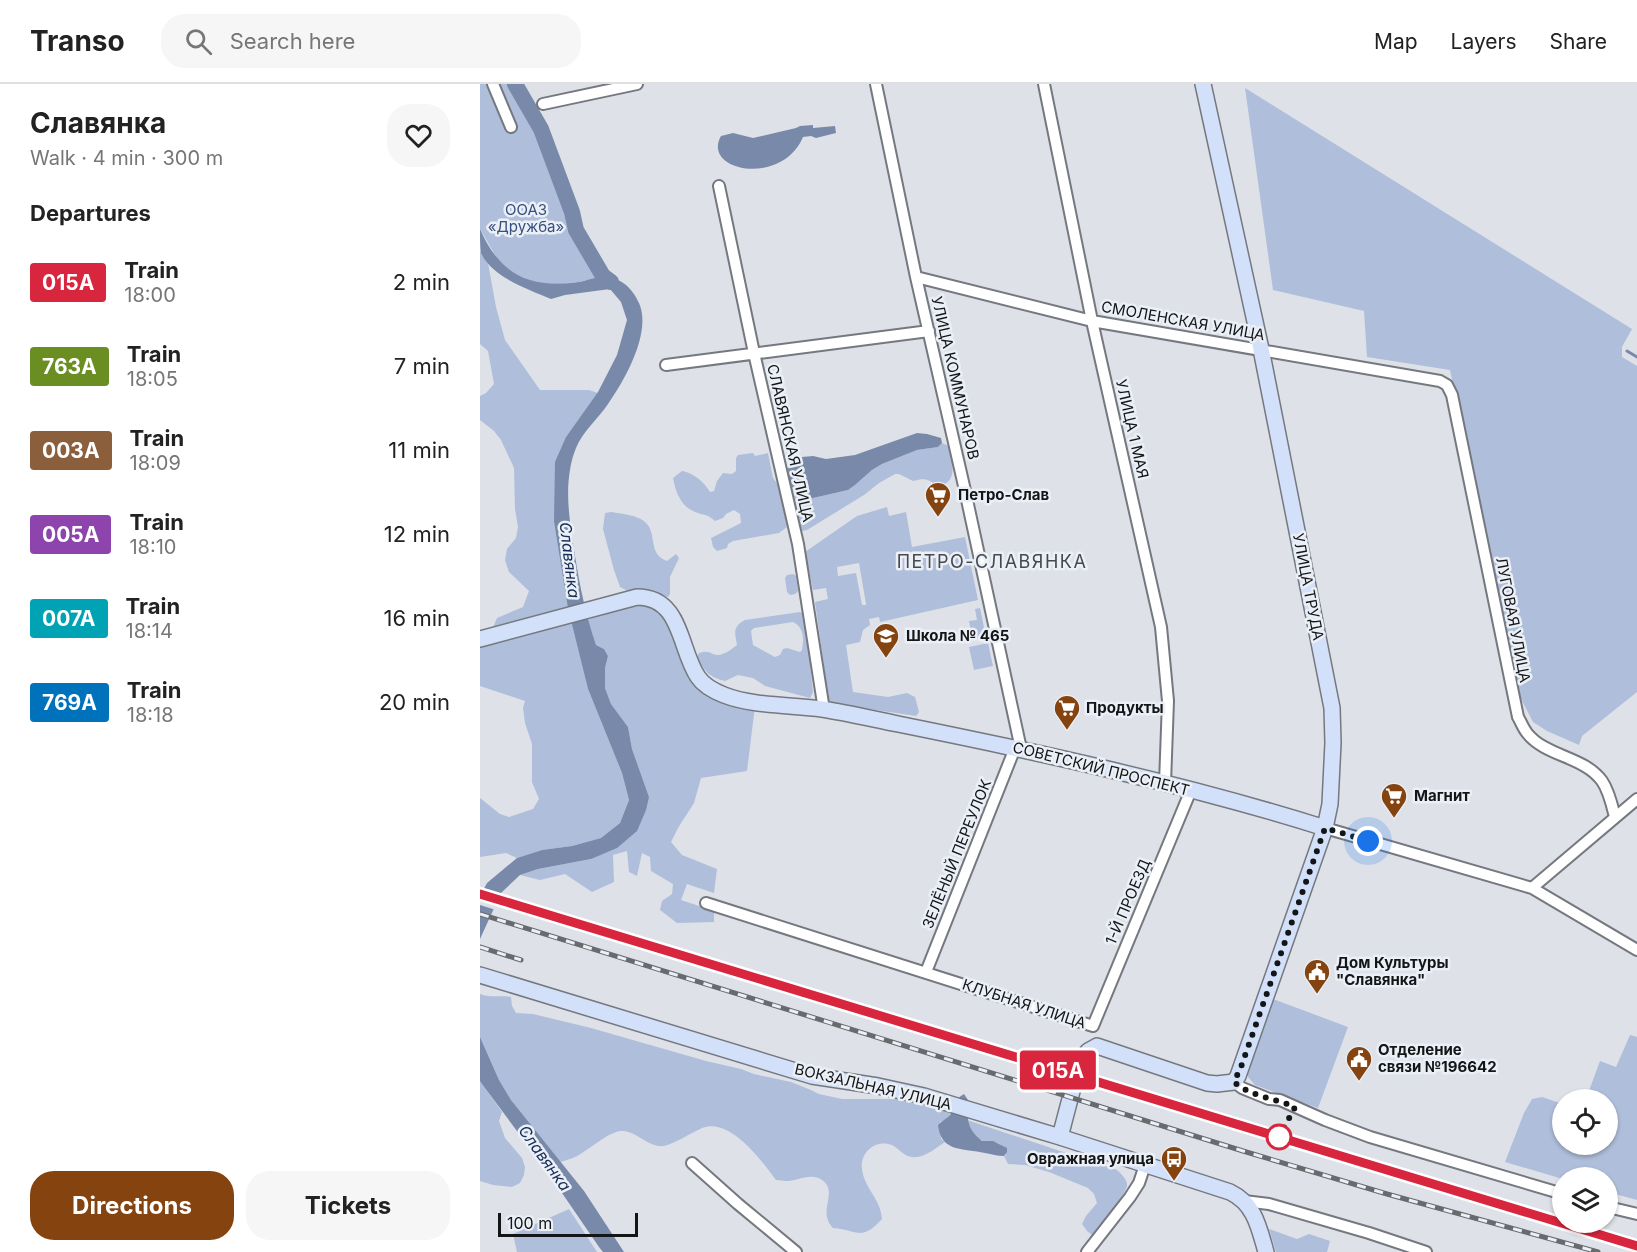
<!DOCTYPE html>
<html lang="en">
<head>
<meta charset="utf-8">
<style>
  :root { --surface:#fff; --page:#f6f6f6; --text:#222; --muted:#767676; --line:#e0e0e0; --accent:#854310 }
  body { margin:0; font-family:Inter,sans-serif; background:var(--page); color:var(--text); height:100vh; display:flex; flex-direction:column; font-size:22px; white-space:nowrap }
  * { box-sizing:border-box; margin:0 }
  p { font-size:20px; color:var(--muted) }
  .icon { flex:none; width:33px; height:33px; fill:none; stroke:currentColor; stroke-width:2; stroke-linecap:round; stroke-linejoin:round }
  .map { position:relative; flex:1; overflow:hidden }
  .sheet { display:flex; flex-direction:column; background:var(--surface); width:480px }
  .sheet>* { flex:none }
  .badge { padding:0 12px; border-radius:4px; font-size:21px; line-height:39px }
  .tools { position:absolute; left:1072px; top:1005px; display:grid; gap:12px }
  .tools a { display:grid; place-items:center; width:66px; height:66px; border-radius:50%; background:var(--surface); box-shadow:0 2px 4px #0004; font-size:30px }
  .scale { position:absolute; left:18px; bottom:15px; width:140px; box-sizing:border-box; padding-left:6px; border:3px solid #131517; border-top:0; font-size:16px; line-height:21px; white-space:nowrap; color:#131517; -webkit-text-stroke:4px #ebeff6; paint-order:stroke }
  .you { position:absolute; width:30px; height:30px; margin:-15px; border:4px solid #fff; border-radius:50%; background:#1a73e8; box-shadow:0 0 0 9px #1a73e833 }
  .map>.badge { position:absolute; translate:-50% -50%; box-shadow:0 0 0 3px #fff }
  h2 { padding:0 30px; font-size:22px; line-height:54px }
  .round { display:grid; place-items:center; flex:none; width:63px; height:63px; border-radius:24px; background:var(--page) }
  .headline { display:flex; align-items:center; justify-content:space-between; height:102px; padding:0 30px }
  h1 { font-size:28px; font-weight:700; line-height:45px }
  .cta { display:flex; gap:12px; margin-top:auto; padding:12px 30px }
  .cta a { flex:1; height:69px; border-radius:24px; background:var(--accent); color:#fff; font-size:24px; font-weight:700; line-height:69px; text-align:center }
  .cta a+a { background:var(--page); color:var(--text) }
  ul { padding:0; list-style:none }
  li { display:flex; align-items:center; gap:18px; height:84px; padding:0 30px }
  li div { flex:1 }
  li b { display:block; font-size:22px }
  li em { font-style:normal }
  li .badge { min-width:66px; font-weight:700; text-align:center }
  header { display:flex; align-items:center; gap:36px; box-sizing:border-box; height:84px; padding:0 30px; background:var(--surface); border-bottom:2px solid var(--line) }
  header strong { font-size:28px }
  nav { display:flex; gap:33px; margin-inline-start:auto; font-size:21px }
  .search { width:420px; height:54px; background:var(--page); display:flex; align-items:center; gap:15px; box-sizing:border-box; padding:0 21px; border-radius:24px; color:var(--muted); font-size:22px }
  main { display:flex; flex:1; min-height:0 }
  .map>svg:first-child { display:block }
</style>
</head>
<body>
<header>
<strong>Transo</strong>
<div class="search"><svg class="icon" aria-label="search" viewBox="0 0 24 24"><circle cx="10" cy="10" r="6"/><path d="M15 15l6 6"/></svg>Search here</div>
<nav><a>Map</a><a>Layers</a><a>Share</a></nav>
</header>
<main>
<section class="sheet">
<div class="headline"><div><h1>Славянка</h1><p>Walk · 4 min · 300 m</p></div><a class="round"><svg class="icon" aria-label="heart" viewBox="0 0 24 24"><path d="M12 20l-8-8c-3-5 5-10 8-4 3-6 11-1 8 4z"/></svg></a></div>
<h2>Departures</h2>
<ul>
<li><span class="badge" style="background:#d7263d;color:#fff">015А</span><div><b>Train</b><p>18:00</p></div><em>2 min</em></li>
<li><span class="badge" style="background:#6b8e23;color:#fff">763А</span><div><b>Train</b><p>18:05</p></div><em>7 min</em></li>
<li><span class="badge" style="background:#8b5e3c;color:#fff">003А</span><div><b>Train</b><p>18:09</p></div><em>11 min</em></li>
<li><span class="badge" style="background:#8e44ad;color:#fff">005А</span><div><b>Train</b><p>18:10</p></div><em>12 min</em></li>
<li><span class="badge" style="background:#00a3b4;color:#fff">007А</span><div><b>Train</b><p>18:14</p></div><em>16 min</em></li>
<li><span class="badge" style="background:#0072bc;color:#fff">769А</span><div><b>Train</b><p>18:18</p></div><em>20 min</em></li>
</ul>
<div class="cta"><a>Directions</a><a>Tickets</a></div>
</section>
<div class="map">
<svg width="1157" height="1168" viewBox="0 0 1157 1168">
  <rect width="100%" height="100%" fill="#dee2e8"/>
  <path fill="#afbeda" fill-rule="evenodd" d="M0,0H35L61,45L92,128L96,146L123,192L99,198L69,201L51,197L33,189L18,176L0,145Z
    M765,4L1152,245L1142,263V273L1157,282V608L1102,652L1099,661L1067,647L1053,638L1037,607L970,286L887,273L884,227L793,206Z
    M0,167L8,179L16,223L25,256L60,306H109L118,309L86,353L88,524L12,546L17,534L43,523L49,507L29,488L25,476L27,465L36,454L38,443L35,425L34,384L21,356L14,347L0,336V312L6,309L14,300L8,267L0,260Z
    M462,359L469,362C472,376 479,398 459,402C447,396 447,393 433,397L419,390H415L399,399L384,411L327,446L322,447L319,444L311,403L318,412L333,414L368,406L375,401L392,386L402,380L437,366L458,363Z
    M273,369L275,372L288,369L293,394L299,402L307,443L299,449L253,457L248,460L247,464L237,467L233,463L231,454L261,439L260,430L254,426L246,430L243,434L235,437C227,430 227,432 218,429C201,424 196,409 193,394L202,387C214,389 224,398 230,408L234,407L237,397L243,389L252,390L256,387V374L258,371Z
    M407,423L409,432L426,428L432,463L485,453L498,516L400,538L399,533L389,535L390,541L383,546L380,558L366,561L373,608L408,613L427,609L435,613L439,628L436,632L349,619L335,518L348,515L346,504L333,506L325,468L377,432ZM379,479L386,520V521H382L376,489L358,492L357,483Z
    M131,428C142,430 160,431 167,440C177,452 168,470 187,477L196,470L199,474L190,493V510L188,513L182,512L175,508L161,507L150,508L140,503L134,486L123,445L125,429Z
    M313,490L316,492L318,507L315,510L310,511L307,508L305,494L307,491Z
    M157,519L167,520L187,533L211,591L275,622L267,687L221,694L214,719L198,744L191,758L202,771L237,785L234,809L207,800L201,816L234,827V838L197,839L180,826L182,817L192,810L193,800L171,787L170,773L162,769L157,792L149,788L147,767L133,771L134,798L112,808L85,790L60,796L40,791L58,785L111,775L169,713L152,665L148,643L131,620L125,604V584L128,572L124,565L116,561L107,536Z
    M500,524L506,553L493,556L489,537L497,536L495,525Z
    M320,528L325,531L333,608L330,614L285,602L273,594L258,591L245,597C229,593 225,588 217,573L219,569C232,565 229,571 239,571C245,570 252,565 257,561C255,549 252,543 265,536ZM313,538C324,543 324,555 322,566L320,568L307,564L303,565L300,571L295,573L273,561L271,547L274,544Z
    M92,537L108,605L142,689L149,716L140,739L121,754L92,762L62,766L37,774L26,769L0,773V714L20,730L29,733L53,725L59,715L52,698V660L45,639L43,624L45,617L0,602V561Z
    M508,559L513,582L494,586L489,563Z
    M0,910C10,914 20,911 31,913L32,922L36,929L53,930L111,944L226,977L261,985L274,990L311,998L331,1006L339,1010L362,1015H428L472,1028L465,1036L460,1038L461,1055L465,1058C456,1064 443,1075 432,1073C422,1072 417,1061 408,1060C393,1057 380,1070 382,1085C384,1104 401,1115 402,1135C381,1158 378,1146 353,1144C352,1143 348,1138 348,1136C342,1123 357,1106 342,1096C331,1088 318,1097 305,1097C305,1097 297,1096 296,1096C281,1076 250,1033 222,1044C211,1049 194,1060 184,1062C168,1064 156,1046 141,1047C129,1048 112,1063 102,1069C95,1074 87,1076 80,1078L31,1016L19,996L0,953Z
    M793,915L868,943L838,1024L775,1001L768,993L767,988Z
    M1150,951L1157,953V1116L1128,1108V1094H1083V1095L1025,1078L1044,1029L1052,1015L1062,1013L1083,1020V1060H1128V1016L1106,1015L1120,977L1136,983Z
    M0,997L22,1028L19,1037L25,1054L42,1074L45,1083L44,1091L40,1099L32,1103L13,1101L0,1097Z
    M487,1036L637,1086C641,1090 648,1096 647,1102C645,1111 619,1145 612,1151L607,1147L602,1140L606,1132L617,1119L614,1110L608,1104L569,1088L545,1081L528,1080L524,1072L526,1071L520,1060C514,1057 507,1059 501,1056C497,1054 495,1049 490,1046Z
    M89,1125L117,1168H37L33,1150Z
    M789,1145L817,1155L829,1150L850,1157L847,1168H796Z"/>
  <path fill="#7889a9" d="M333,41V44L355,42L356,49L336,54L331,52L323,53C302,103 221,87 241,52L253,49L273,54L316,44L320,42Z
    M0,145C20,191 50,205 99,198C107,197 117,192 125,193C142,194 152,204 159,219C172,248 145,296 128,320C118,335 103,347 96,364C93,371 91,379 90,386C85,414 91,445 95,472C100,503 106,532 116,561L124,565L128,572L125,584V604L131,620L148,643L152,665L169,713L166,726L157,747L137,764L111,775L58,785L40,791L21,809L0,855V812L7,799L37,774L62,766L92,762L121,754L140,739L149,716L142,689L108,605L88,524L74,437L75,378L86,353L118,308L137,271L147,236L141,218L130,205L85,211L71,215C48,205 13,194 1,169C0,163 0,152 0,145Z
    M437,349L447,350L461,354L462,359L458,363L437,366L402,380L392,386L375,401L368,406L333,414L318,412C310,402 308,393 308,380L322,373L333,372L346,375L375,371Z
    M0,953L19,996L31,1016L104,1107L144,1168H123L119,1163L69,1090L2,1000L0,997Z
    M484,1010L488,1016C488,1035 485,1043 502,1057H513L527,1064V1068L524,1072C517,1072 512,1070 505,1069C484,1064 461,1069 458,1041C462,1037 466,1035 470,1031C476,1023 474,1015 484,1010Z"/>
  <path fill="#dee2e8" d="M0,808L22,814L16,826L0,821Z"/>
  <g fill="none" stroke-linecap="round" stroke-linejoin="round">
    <path stroke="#7889a9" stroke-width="3" d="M1147,267L1157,273"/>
    <path stroke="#7889a9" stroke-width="16" d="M35,0L61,45L92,128L96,146L123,192L131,198"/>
    <g stroke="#75787e" stroke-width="14">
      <path id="street" d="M13,0L31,43
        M396,0L436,193L484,402L541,665
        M564,0L612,237L681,543L688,617L685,699
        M63,20L157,0
        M239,102L274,269L318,460L344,626
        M436,193L612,237L960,297L967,301L972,311L1038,633C1041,638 1043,644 1047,649C1066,673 1104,672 1122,697C1129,707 1132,721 1135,733
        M186,281L449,247
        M845,744L1052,804L1157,866
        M1052,804L1157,715
        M226,819L613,942
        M446,888L535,664
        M613,942L711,706
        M754,998L762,1004L789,1015L800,1016L845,1036L890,1053L1083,1110
        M212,1079L258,1120L316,1168
        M764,1117L789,1120L889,1149L946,1168
        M1128,1123L1157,1130
        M607,1168L650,1113L659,1099L665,1081"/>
    </g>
    <g stroke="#75787e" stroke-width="18">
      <path id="secondary" d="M0,555L157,513C202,513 199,565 218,593C224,602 234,607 244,611C272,622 312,621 342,625C368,629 393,635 418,640C562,669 705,700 845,744
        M0,891L332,992L398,1002L444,1012L580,1053L750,1108C775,1120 779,1144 786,1168
        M580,1053L596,992L608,967L617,962L727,999L737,1000L754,998L758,992L845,744L850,720L853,659L852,624L781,265L723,0"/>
    </g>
    <use href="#street" stroke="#fff" stroke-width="10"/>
    <use href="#secondary" stroke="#d2e0fa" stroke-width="15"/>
    <g stroke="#686b6e" stroke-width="5">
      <path id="rail" d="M0,810L1157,1162
        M0,830L763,1067L907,1110L1118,1168
        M0,863L41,876"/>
    </g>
    <use href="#rail" stroke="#ebeff6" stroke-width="3" stroke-dasharray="9" stroke-linecap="butt"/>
  </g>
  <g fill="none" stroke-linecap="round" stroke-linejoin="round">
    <g stroke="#fff" stroke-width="14">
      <path id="line" d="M0,810L1157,1162"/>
    </g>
    <use href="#line" stroke="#d7263d" stroke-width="9"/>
    <path stroke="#131517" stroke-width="6" stroke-dasharray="0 10.8" d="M799,1053L815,1023C795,1014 771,1013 754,998L761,983L845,744L888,757"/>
  </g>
  <defs>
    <g id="supermarket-pin" transform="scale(1.35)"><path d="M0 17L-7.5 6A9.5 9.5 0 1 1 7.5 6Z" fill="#854310" stroke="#ebeff6"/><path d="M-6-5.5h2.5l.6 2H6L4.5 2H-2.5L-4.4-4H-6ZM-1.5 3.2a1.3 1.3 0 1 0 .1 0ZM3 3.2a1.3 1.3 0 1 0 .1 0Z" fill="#fff"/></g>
    <g id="school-pin" transform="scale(1.35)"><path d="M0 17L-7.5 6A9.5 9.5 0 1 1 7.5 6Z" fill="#854310" stroke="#ebeff6"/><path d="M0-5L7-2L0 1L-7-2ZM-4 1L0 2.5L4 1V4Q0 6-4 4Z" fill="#fff"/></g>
    <g id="civic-pin" transform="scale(1.35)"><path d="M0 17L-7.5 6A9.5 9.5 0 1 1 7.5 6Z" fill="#854310" stroke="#ebeff6"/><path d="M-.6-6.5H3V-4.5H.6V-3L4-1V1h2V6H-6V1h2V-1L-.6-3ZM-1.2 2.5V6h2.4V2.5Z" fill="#fff"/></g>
    <g id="bus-pin" transform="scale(1.35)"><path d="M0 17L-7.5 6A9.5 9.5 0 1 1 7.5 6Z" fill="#854310" stroke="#ebeff6"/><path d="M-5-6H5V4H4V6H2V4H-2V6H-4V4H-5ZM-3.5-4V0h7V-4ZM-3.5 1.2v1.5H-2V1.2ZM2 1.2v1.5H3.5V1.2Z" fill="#fff"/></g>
  </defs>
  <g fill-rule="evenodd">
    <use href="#supermarket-pin" x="458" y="411"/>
    <use href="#school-pin" x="406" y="552"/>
    <use href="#supermarket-pin" x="587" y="624"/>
    <use href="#supermarket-pin" x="914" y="712"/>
    <use href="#civic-pin" x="837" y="888"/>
    <use href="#civic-pin" x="879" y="975"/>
    <use href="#bus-pin" x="694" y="1075"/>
  </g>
  <circle fill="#fff" stroke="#d7263d" stroke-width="3" cx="799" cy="1053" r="12"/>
  <g text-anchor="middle" stroke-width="5" stroke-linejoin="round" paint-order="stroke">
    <g font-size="15" fill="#38507f" stroke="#ebeff6">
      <text x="46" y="131">ООАЗ<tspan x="46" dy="17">«Дружба»</tspan></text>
    </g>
    <g font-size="15" fill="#131517" stroke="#ebeff6">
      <text transform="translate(703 237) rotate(10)" y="5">СМОЛЕНСКАЯ УЛИЦА</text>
      <text transform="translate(475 294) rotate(77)" y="5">УЛИЦА КОММУНАРОВ</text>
      <text transform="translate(652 345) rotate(77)" y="5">УЛИЦА 1 МАЯ</text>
      <text transform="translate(310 359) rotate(77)" y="5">СЛАВЯНСКАЯ УЛИЦА</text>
      <text transform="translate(828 503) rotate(79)" y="5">УЛИЦА ТРУДА</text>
      <text transform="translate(1033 536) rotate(79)" y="5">ЛУГОВАЯ УЛИЦА</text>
      <text transform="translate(621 685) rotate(14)" y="5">СОВЕТСКИЙ ПРОСПЕКТ</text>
      <text transform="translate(477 770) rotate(-68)" y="5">ЗЕЛЁНЫЙ ПЕРЕУЛОК</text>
      <text transform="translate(648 818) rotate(-67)" y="5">1-Й ПРОЕЗД</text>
      <text transform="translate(544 920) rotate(18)" y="5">КЛУБНАЯ УЛИЦА</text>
      <text transform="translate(393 1003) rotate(13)" y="5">ВОКЗАЛЬНАЯ УЛИЦА</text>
    </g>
    <g font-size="15" font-weight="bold" fill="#131517" stroke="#ebeff6" text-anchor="start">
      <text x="478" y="416">Петро-Слав</text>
      <text x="426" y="557">Школа № 465</text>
      <text x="606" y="629">Продукты</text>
      <text x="934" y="717">Магнит</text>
      <text x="856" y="884">Дом Культуры<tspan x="856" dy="17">"Славянка"</tspan></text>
      <text x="898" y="971">Отделение<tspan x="898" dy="17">связи №196642</tspan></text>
      <text x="674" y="1080" text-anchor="end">Овражная улица</text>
    </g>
    <g font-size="16" font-style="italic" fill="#162c57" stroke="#ebeff6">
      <text transform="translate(90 476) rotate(83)" y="6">Славянка</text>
      <text transform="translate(65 1074) rotate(54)" y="6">Славянка</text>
    </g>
    <g font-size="18" letter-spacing="1.5" fill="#46494e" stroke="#ebeff6">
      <text x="512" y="484">ПЕТРО-СЛАВЯНКА</text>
    </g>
  </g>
</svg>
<div class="tools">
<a><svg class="icon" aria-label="locate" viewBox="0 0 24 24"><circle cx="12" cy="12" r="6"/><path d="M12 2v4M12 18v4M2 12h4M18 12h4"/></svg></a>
<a><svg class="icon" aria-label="layers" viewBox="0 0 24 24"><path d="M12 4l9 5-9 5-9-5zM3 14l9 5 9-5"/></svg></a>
</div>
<div class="scale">100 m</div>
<div class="you" style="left:888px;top:757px"></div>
<b class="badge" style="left:578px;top:986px;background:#d7263d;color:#fff">015А</b>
</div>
</main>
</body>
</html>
